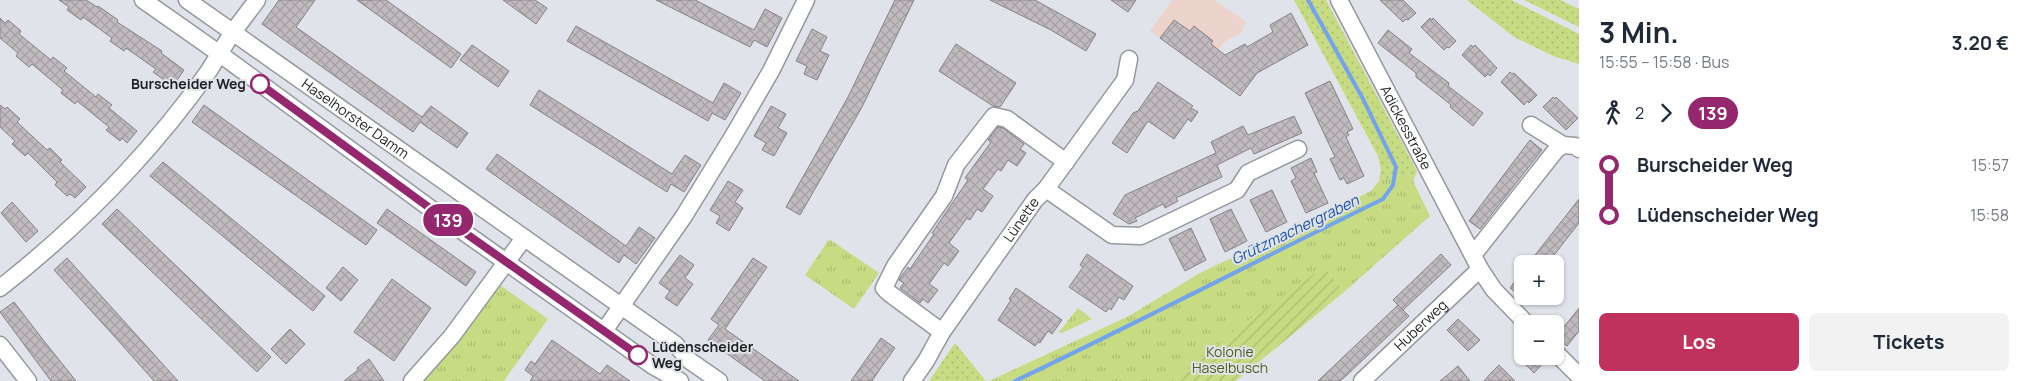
<!DOCTYPE html>
<html lang="de">
<head>
<meta charset="utf-8">
<style>
  :root { --surface:#fff; --page:#f2f2f3; --text:#1f2937; --muted:#747a83; --accent:#c0325e }
  body { margin:0; font-family:Manrope,sans-serif; background:var(--page); color:var(--text); height:100vh; display:flex; flex-direction:column; font-size:19px; white-space:nowrap }
  * { box-sizing:border-box; margin:0 }
  p { font-size:16px; color:var(--muted) }
  .icon { flex:none; width:28px; height:28px; fill:none; stroke:currentColor; stroke-width:2; stroke-linecap:round; stroke-linejoin:round }
  .map { position:relative; flex:1; overflow:hidden }
  .details { display:flex; flex-direction:column; background:var(--surface); width:450px }
  .details>* { flex:none }
  .badge { padding:0 10px; border-radius:16px; font-size:18px; line-height:32px }
  .controls { position:absolute; left:1514px; top:255px; display:grid; gap:10px }
  .controls a { display:grid; place-items:center; width:50px; height:50px; border-radius:8px; background:var(--surface); box-shadow:0 1px 4px #0004; font-size:25px }
  .map>.badge { position:absolute; translate:-50% -50%; box-shadow:0 0 0 2px #fff }
  .legs { display:flex; align-items:center; gap:8px; height:55px; padding:0 20px; font-size:16px }
  .legs p { margin-inline-start:auto }
  .overview { display:flex; align-items:center; justify-content:space-between; height:85px; padding:0 20px }
  h1 { font-size:28px; font-weight:700; line-height:38px }
  .cta { display:flex; gap:10px; margin-top:auto; padding:10px 20px }
  .cta a { flex:1; height:58px; border-radius:8px; background:var(--accent); color:#fff; font-size:20px; font-weight:700; line-height:58px; text-align:center }
  .cta a+a { background:var(--page); color:var(--text) }
  ul { padding:0 20px; list-style:none }
  li { display:flex; align-items:center; gap:18px; height:50px; font-size:19px }
  li i { display:grid; place-items:center; width:8px; height:100%; margin:0 6px; background:currentColor }
  li i::after { content:''; width:12px; height:12px; margin:-6px; border:4px solid; border-radius:50%; background:var(--surface) }
  li p { margin-inline-start:auto }
  li:first-child i { background:linear-gradient(#0000 50%,currentColor 0) }
  li:last-child i { background:linear-gradient(currentColor 50%,#0000 0) }
  main { display:flex; flex:1; min-height:0 }
  .map>svg:first-child { display:block }
</style>
</head>
<body>
<main>
<div class="map">
<svg width="1579" height="381" viewBox="0 0 1579 381">
  <defs>
    <pattern id="grass-dots" width="8" height="8" patternUnits="userSpaceOnUse" patternTransform="scale(1.25)"><rect width="8" height="8" fill="#c7dc82"/><path d="M2 2h.1M6 6h.1" fill="none" stroke="#aabc70" stroke-width="1.8" stroke-linecap="round"/></pattern>
    <pattern id="park-tufts" width="24" height="20" patternUnits="userSpaceOnUse" patternTransform="scale(1.25)"><rect width="24" height="20" fill="#c7dc82"/><path d="M3 7l-1-3M5 7V3M7 7l1-3M15 17l-1-3M17 17v-4M19 17l1-3" fill="none" stroke="#aabc70"/></pattern>
    <pattern id="garden-furrows" width="10" height="10" patternUnits="userSpaceOnUse" patternTransform="scale(1.25)"><rect width="10" height="10" fill="#c7dc82"/><path d="M-1 1l2-2M0 10L10 0M9 11l2-2" fill="none" stroke="#aabc70"/></pattern>
    <pattern id="building-cross-hatch" width="8" height="8" patternUnits="userSpaceOnUse" patternTransform="scale(1.25)"><rect width="8" height="8" fill="#c1bbc0"/><path d="M0 0l8 8M0 8l8-8" fill="none" stroke="#a5a0a5"/></pattern>
  </defs>
  <rect width="100%" height="100%" fill="#e0e3ea"/>
  <path fill="#ecd3cb" d="M1172,0H1215L1246,22L1242,29L1243,32L1224,42L1204,69L1186,52L1184,55L1150,31Z"/>
  <path fill="url(#grass-dots)" d="M1294,0H1326L1417,171L1413,181L1409,173L1379,181L1381,170L1378,156Z
    M1467,0H1511L1579,34V64L1553,56L1514,37Z
    M1524,0H1560L1579,9V27Z
    M955,343L986,381H929Z"/>
  <path fill="url(#park-tufts)" d="M1409,173L1430,216L1344,292L1324,268L1242,325L1173,381H989L1129,316L1200,273L1371,191L1379,181Z
    M829,239L879,273L854,309L805,275Z
    M497,283L548,319L504,381H420Z
    M1078,308L1092,319L1062,333L1059,332Z"/>
  <path fill="url(#garden-furrows)" d="M1324,267L1344,292L1236,381H1173L1242,325Z"/>
  <g fill="none" stroke-linecap="round" stroke-linejoin="round">
    <path stroke="#73a2ee" stroke-width="4" d="M1015,381C1139,322 1260,259 1383,199L1393,185L1396,167L1363,99L1308,0"/>
  </g>
  <path fill="url(#building-cross-hatch)" stroke="#878186" d="M59,0H86L97,7L98,6L118,20L117,22L162,51L161,53L184,70L175,83L170,79L167,82L153,72L156,69L126,48L124,51L110,41L112,38L83,17L81,20L67,10L69,7Z
    M279,0H315L296,27L422,117L431,106L468,133L457,148L420,122L413,132L262,24Z
    M357,0H386L461,54L451,68Z
    M503,0H535L547,8L536,24Z
    M656,0H695L754,30L765,9L782,18L767,47L754,40L750,47Z
    M895,0H914L862,107L800,215L786,207L848,97Z
    M990,0H1035L1096,34L1086,51L1051,30Z
    M1111,0H1136L1128,12Z
    M1380,0H1403L1416,13L1408,20L1406,19L1403,22Z
    M1291,13L1308,45L1257,73L1240,96L1160,38L1174,20L1190,31L1194,26L1213,41L1211,44L1225,55L1245,44L1247,47L1273,32L1270,25Z
    M0,18L5,23L8,20L21,31L19,34L51,60L53,57L67,68L64,71L96,97L98,94L112,105L109,108L137,131L127,143L122,138L120,141L106,130L109,127L77,101L75,104L61,93L63,90L32,64L29,67L16,56L18,53L0,38Z
    M1430,18L1432,20L1433,18L1456,41L1449,48L1447,47L1444,50L1421,27Z
    M576,26L713,103L724,83L741,93L725,120L712,113L708,121L567,41Z
    M812,29L827,37L820,51L829,55L817,80L804,74L807,66L796,61Z
    M1388,30L1412,49L1409,53L1449,83L1448,86L1483,113L1473,126L1450,107L1451,105L1450,104L1416,77V73L1378,43Z
    M956,44L1016,83L1000,107L993,106L939,71Z
    M472,45L509,71L498,87L460,60Z
    M1471,45L1473,47L1475,45L1497,68L1490,76L1488,74L1485,77L1462,55Z
    M1510,72L1512,74L1514,73L1537,95L1529,103L1527,101L1524,105L1501,82Z
    M1330,81L1353,129L1347,132L1349,135L1346,137L1364,176L1347,184L1344,178L1340,180L1330,159L1335,157L1305,93Z
    M1158,82L1193,106L1191,108L1198,112L1191,122L1188,119L1174,139L1148,121L1127,153L1112,143L1133,113L1138,111Z
    M539,90L672,174L685,155L701,165L684,192L671,184L667,192L530,105Z
    M1553,97L1555,99L1556,97L1578,118L1566,130L1543,107Z
    M0,105L5,109L7,107L20,119L17,122L47,150L50,148L62,160L60,162L86,187L75,198L70,194L67,196L55,185L57,182L28,153L25,156L12,144L15,141L0,127Z
    M204,105L377,230L366,245L192,122Z
    M771,106L786,114L778,128L787,133L774,156L762,150L766,143L754,136Z
    M1294,116L1302,133L1254,154L1251,148L1217,165L1222,177L1176,198L1178,201L1165,208L1163,204L1135,218L1137,221L1129,224L1113,214L1125,195L1216,153L1211,142L1243,126L1248,135Z
    M998,127L1003,128L1024,144L1020,149L1026,153L1017,166L1008,160L1001,171L998,169L983,189L993,196L982,212L977,209L970,220L967,218L949,243L959,251L948,266L944,263L929,284L938,290L928,303L923,299L920,303L900,288L904,283L899,280L908,267L910,269L934,234L932,233L968,180L965,178L991,142L988,140Z
    M1530,140L1542,150L1480,229L1469,221Z
    M497,154L626,246L639,227L655,238L636,264L624,255L619,263L486,169Z
    M1311,158L1317,172L1314,173L1328,203L1306,213L1291,181L1296,178L1291,168Z
    M163,162L325,296L313,311L150,176Z
    M728,181L743,190L735,202L743,208L729,231L716,223L720,216L710,210Z
    M1272,190L1287,222L1266,232L1250,200Z
    M1579,199V223L1561,246L1547,264H1528Z
    M12,202L38,231L26,242L1,213Z
    M117,209L271,357L257,372L102,224Z
    M387,209L476,272L466,286L377,223Z
    M1231,209L1247,241L1225,252L1210,219Z
    M1191,228L1206,260L1185,271L1169,239Z
    M1087,254L1133,286L1124,300L1119,297L1111,310L1109,308L1106,312L1069,287L1083,267L1080,265Z
    M1441,254L1451,265L1403,310L1393,300Z
    M680,255L694,265L685,278L693,284L677,306L665,298L670,291L659,283Z
    M67,258L178,381H154L114,336L54,270Z
    M753,258L767,267L725,329L799,381H765L708,340L719,325L711,319Z
    M343,267L358,280L341,301L326,288Z
    M1522,272V297L1510,288Z
    M392,279L431,308L394,361L354,332Z
    M1016,288L1062,320L1052,334L1048,331L1040,343L1038,342L1035,346L998,320L1011,300L1009,299Z
    M14,302L44,341L76,381H51L0,312Z
    M1398,305L1409,316L1347,375L1340,381H1318Z
    M1579,308V331L1567,346L1556,337Z
    M1458,319L1480,340L1468,351L1447,330Z
    M290,329L305,344L286,364L271,349Z
    M881,338L895,348L880,369L872,381H851Z
    M552,340L600,374L607,365L630,381H530L533,376L525,370L531,361L535,364Z
    M1517,356H1540L1545,361L1534,373Z
    M369,359L384,381H344L358,370L357,368Z
    M1499,365L1515,381H1484L1491,373Z
    M1458,366L1470,381H1440L1451,372Z"/>
  <g fill="none" stroke-linecap="round" stroke-linejoin="round">
    <g stroke="#95989e" stroke-width="19">
      <g id="minor">
        <path d="M143,0L220,54L427,206L653,366L680,381"/>
        <path id="s1" d="M187,0L675,344L690,361L719,381"/>
        <path id="s2" d="M1339,0L1480,269L1494,290L1527,324"/>
        <path d="M1531,125L1563,145L1575,146L1579,149"/>
        <path d="M1046,189L1112,235L1141,236L1237,190L1248,173L1298,149"/>
        <path d="M1473,255L1556,150L1563,145"/>
        <path d="M0,288C78,227 148,156 206,75C213,65 219,54 226,43C235,28 247,14 257,0"/>
        <path d="M604,331L684,216L732,138L771,71L806,0"/>
        <path d="M942,332L889,293L884,288L895,266L944,196L956,165L994,116L1007,119L1066,162"/>
        <path d="M0,345L28,381"/>
        <path d="M1555,352L1579,376"/>
        <path d="M412,381L452,336L524,238"/>
        <path id="s3" d="M912,381L926,361L942,332L1035,200L1046,189L1125,80L1129,59"/>
        <path id="s4" d="M1362,381L1480,269"/>
      </g>
    </g>
    <use href="#minor" stroke="#fff" stroke-width="16"/>
  </g>
  <g fill="none" stroke-linecap="round" stroke-linejoin="round">
    <g stroke="#fff" stroke-width="11">
      <path id="line-1" d="M260,84L427,206L638,355"/>
    </g>
    <use href="#line-1" stroke="#95276e" stroke-width="8"/>
  </g>
  <g fill="#fff" stroke="#95276e" stroke-width="2.5">
    <circle cx="260" cy="84" r="9"/>
    <circle cx="638" cy="355" r="9"/>
  </g>
  <g text-anchor="middle" stroke-width="4" stroke-linejoin="round" paint-order="stroke">
    <g font-size="14" font-weight="bold" fill="#1f2022" stroke="#e0e3ea" text-anchor="end">
      <text x="246" y="89">Burscheider Weg</text>
      <text x="652" y="352" text-anchor="start">Lüdenscheider<tspan x="652" dy="16">Weg</tspan></text>
    </g>
    <g font-size="14" fill="#1f2022" stroke="#e0e3ea">
      <text dy="5" stroke="none"><textPath href="#s1" startOffset="206">Haselhorster Damm</textPath></text>
      <text dy="5" stroke="none"><textPath href="#s2" startOffset="144">Adickesstraße</textPath></text>
      <text dy="5" stroke="none"><textPath href="#s3" startOffset="195">Lünette</textPath></text>
      <text dy="5" stroke="none"><textPath href="#s4" startOffset="81">Huberweg</textPath></text>
    </g>
    <g font-size="14" fill="#505d1a" stroke="#e0e3ea">
      <text x="1230" y="357">Kolonie<tspan x="1230" dy="16">Haselbusch</tspan></text>
    </g>
    <g font-size="15" font-style="italic" fill="#1b52aa" stroke="#e0e3ea">
      <text transform="translate(1295 230) rotate(-26)" y="5">Grützmachergraben</text>
    </g>
  </g>
</svg>
<div class="controls">
<a>+</a>
<a>−</a>
</div>
<b class="badge" style="left:448px;top:220px;background:#95276e;color:#fff">139</b>
</div>
<section class="details">
<div class="overview"><div><h1>3 Min.</h1><p>15:55 – 15:58 · Bus</p></div><b>3.20 €</b></div>
<div class="legs"><svg class="icon" aria-label="walk" viewBox="0 0 24 24"><circle cx="13" cy="4" r="2"/><path d="M13 8l-2 6 4 7M11 14l-3 7M7 12l3-4h3l4 4"/></svg>2<svg class="icon" aria-label="forward" viewBox="0 0 24 24"><path d="M9 5l7 7-7 7"/></svg><b class="badge" style="background:#95276e;color:#fff">139</b></div>
<ul>
<li><i style="color:#95276e"></i><b>Burscheider Weg</b><p>15:57</p></li>
<li><i style="color:#95276e"></i><b>Lüdenscheider Weg</b><p>15:58</p></li>
</ul>
<div class="cta"><a>Los</a><a>Tickets</a></div>
</section>
</main>
</body>
</html>
